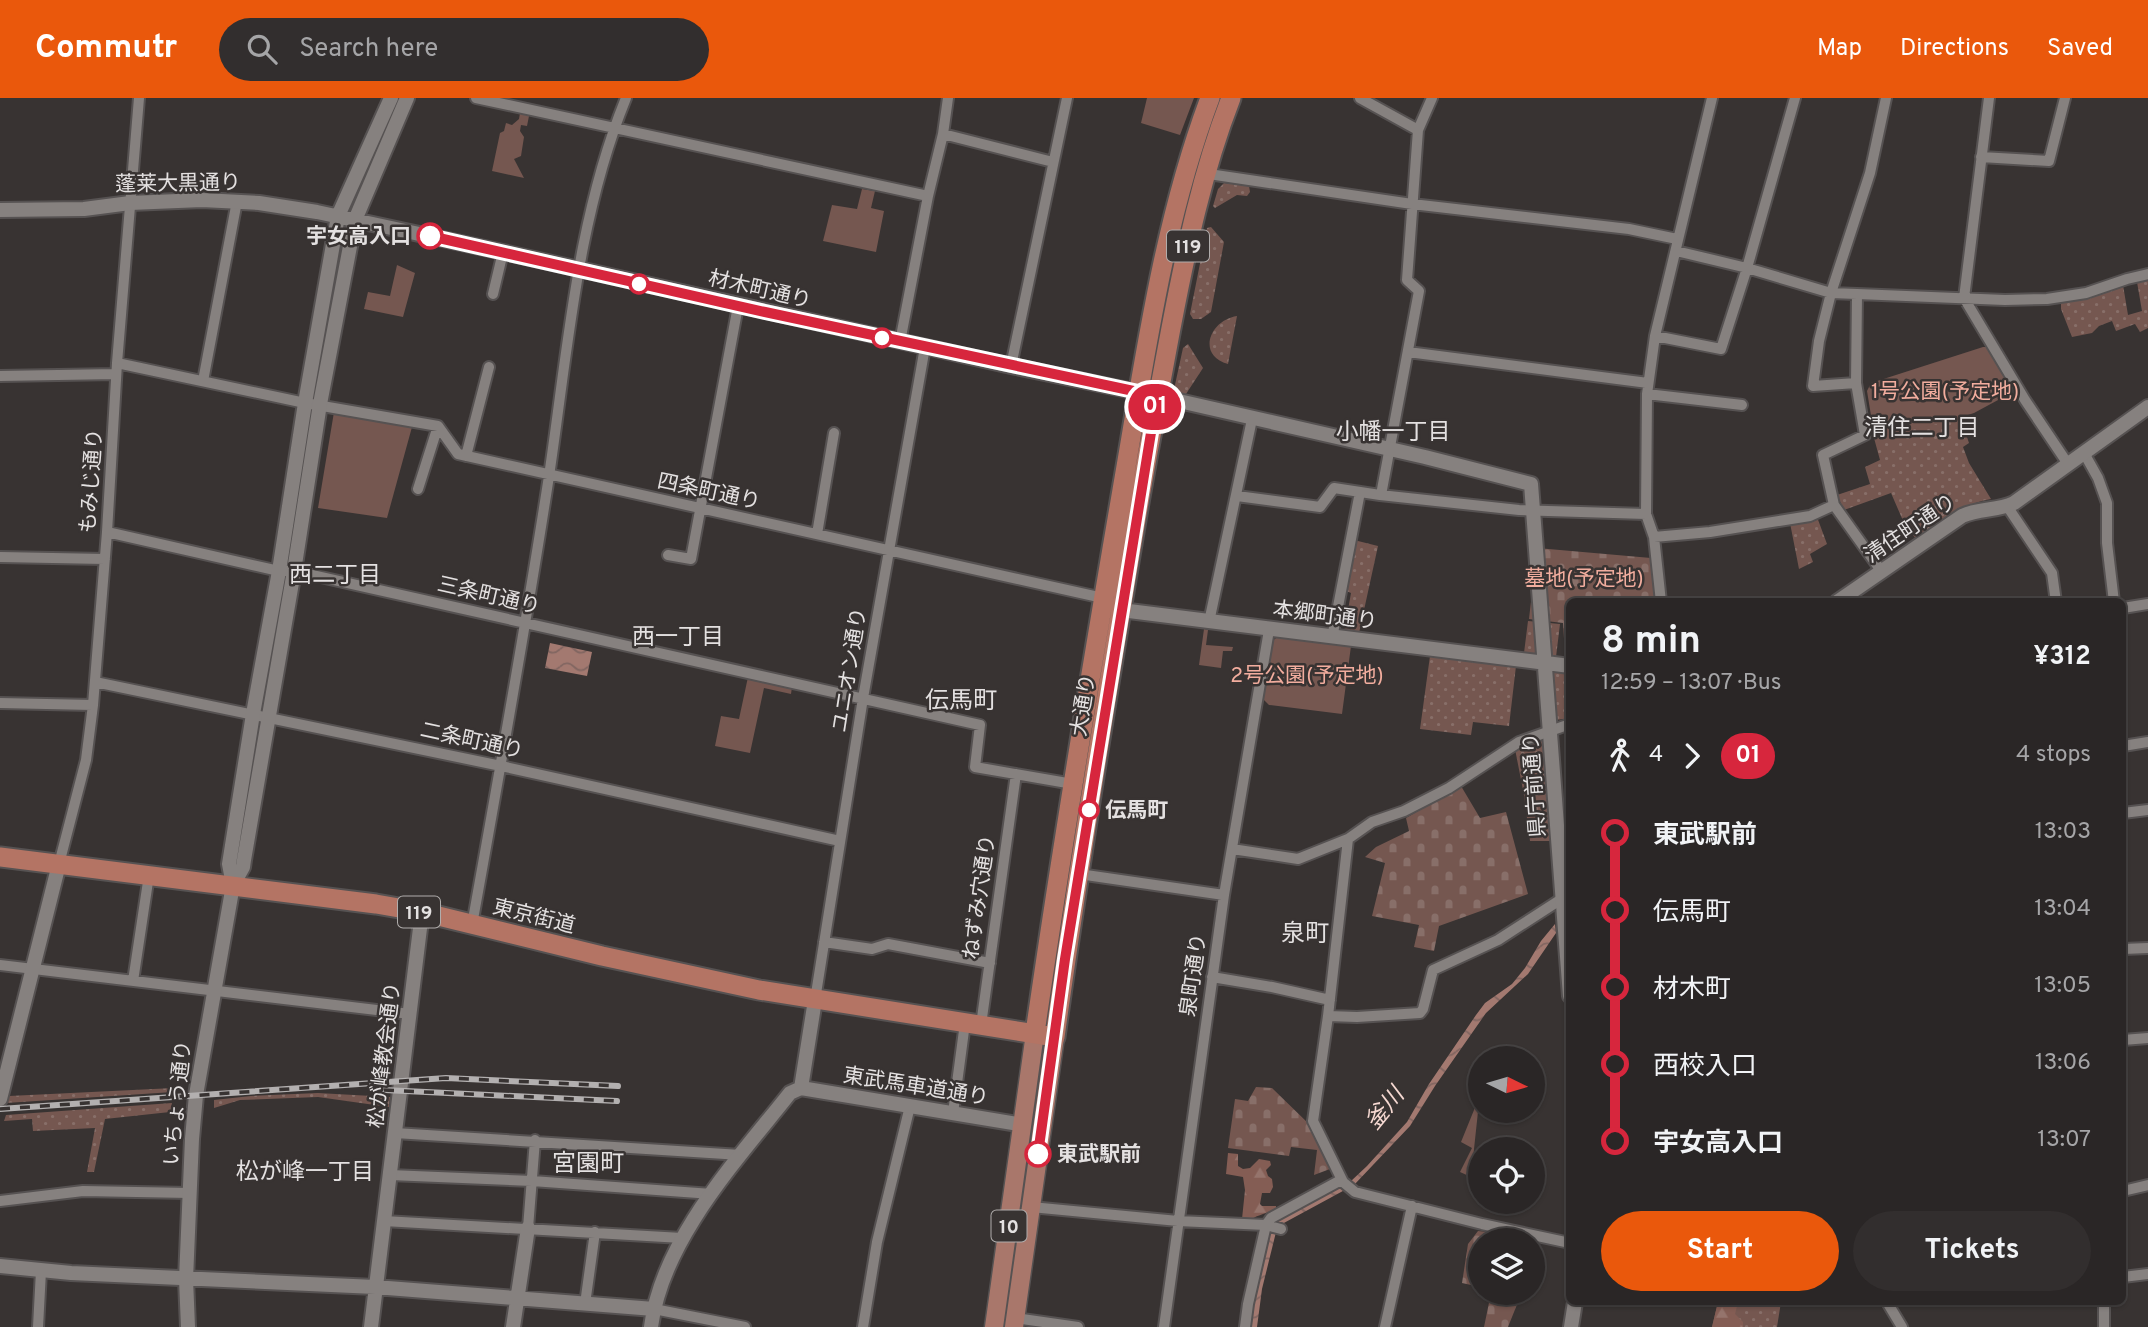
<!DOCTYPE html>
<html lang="en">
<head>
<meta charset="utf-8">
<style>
  :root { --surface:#2a2626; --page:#322e2e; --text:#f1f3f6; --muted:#a5a5a7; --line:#464343; --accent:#ea580c }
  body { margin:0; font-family:Overpass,"Noto Sans JP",sans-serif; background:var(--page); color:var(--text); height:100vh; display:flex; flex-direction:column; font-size:26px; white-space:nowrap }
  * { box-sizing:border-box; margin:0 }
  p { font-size:23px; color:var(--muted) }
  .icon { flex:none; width:38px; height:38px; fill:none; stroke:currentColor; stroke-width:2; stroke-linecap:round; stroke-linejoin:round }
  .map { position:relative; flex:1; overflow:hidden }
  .panel { position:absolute; left:1566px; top:500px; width:560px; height:707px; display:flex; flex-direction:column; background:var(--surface); border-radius:10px; box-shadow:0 2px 5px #0004,0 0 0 2px var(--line) }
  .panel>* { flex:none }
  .badge { padding:0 14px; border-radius:23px; font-size:24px; line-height:46px }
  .needle { width:46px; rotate:95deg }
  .fabs { position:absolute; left:1468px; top:948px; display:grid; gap:14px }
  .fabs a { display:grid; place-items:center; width:77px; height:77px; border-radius:50%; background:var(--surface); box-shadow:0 2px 5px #0004,0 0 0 2px var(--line); font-size:35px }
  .map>.badge { position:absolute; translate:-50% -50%; box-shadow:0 0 0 4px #fff }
  .legs { display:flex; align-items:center; gap:10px; height:77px; padding:0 35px; font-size:23px }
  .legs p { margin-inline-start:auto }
  .headline { display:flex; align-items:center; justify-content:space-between; height:119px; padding:0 35px }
  h1 { font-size:38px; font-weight:700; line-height:52px }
  .button { display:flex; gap:14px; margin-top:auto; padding:14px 35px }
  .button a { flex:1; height:80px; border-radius:42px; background:var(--accent); color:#fff; font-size:28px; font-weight:700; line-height:80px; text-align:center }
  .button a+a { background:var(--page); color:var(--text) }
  ul { padding:0 35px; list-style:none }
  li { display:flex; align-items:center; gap:24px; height:77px; font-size:26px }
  li i { display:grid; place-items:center; width:10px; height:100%; margin:0 9px; background:currentColor }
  li i::after { content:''; width:18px; height:18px; margin:-9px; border:5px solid; border-radius:50%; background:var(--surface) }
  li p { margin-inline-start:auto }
  li:first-child i { background:linear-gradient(#0000 50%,currentColor 0) }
  li:last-child i { background:linear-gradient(currentColor 50%,#0000 0) }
  header { display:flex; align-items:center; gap:42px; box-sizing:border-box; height:98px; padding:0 35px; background:var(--accent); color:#fff }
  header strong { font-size:33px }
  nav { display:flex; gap:38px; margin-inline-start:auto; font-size:24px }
  .search { width:490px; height:63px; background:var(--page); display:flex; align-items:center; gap:18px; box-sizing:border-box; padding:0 24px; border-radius:38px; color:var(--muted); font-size:26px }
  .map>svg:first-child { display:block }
</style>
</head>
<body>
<header>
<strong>Commutr</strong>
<div class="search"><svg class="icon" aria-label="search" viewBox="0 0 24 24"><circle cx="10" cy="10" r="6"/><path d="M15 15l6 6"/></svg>Search here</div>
<nav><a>Map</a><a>Directions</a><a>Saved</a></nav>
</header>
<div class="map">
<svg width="2148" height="1229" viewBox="0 0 2148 1229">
  <defs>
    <pattern id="grass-dots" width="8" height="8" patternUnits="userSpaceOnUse" patternTransform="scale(1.75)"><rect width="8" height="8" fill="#755750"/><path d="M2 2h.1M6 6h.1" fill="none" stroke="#886f69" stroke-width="1.8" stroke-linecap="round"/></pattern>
    <pattern id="forest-firs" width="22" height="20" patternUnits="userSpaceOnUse" patternTransform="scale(1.75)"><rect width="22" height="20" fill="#845d54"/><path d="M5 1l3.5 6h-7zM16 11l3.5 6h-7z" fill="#95746c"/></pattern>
    <pattern id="cemetery-stones" width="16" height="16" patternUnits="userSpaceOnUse" patternTransform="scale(1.75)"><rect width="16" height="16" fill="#755750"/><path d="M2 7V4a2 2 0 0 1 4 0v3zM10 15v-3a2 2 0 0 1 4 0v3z" fill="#886f69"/></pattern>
    <pattern id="water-waves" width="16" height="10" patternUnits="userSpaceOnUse" patternTransform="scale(1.75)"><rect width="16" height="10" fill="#a37970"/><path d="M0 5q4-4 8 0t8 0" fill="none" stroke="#826661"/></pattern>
  </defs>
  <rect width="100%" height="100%" fill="#383332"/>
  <path fill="url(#grass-dots)" d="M1224,85L1249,88L1250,94L1247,98L1237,97L1215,110L1213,108L1218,91Z
    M1211,129L1224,144L1211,214L1201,221H1193L1190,216L1207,130Z
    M2148,181V230L2140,234L2135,226L2116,233L2112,223L2099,228L2092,235L2072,239L2061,211V203L2089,200L2123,187L2128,217L2142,213L2137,184Z
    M1237,218L1228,266C1196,257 1210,222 1237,218Z
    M1188,246L1203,270L1186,296L1178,301L1173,296L1183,250Z
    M1955,303L1969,345L1963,349L1969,365L1991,401C1962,406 1939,424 1916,441L1904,425L1891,395L1844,412L1837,397L1870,386L1865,369L1880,362L1874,340Z
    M1817,419L1827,446L1810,456L1813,464L1799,471L1790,425Z
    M1354,442L1378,448L1359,535L1344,534L1351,495L1344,492Z
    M1528,523L1560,526L1556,559L1524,555Z
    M1430,558L1516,568L1509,628L1473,624L1471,637L1420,631Z
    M1553,573L1569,574L1567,610L1570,611V620L1556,622Z
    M1544,640L1550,743H1530L1524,697L1515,651Z
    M174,990L173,994L6,1005L9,998Z
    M318,995L390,999L389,1009L318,999L240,1002L214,1010V1002L251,998Z
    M172,1005L170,1014L105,1021L94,1074H87L95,1030L33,1033L32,1021L4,1023L6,1017Z
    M1718,1204H1781L1777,1229H1712Z"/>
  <path fill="url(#forest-firs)" d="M1228,1055L1238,1056V1068L1243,1071L1250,1070L1259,1061L1270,1063L1271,1067L1266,1072L1268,1078L1272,1081L1273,1089L1270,1095H1262L1260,1106L1262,1108H1276V1110C1267,1116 1257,1117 1248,1123L1242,1121L1245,1092L1243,1079L1226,1076Z
    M1718,1204H1733L1737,1208L1735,1216L1743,1224V1229H1712Z"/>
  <path fill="url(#cemetery-stones)" d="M1537,450L1651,460L1657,504H1570V560L1565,556L1563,525L1529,521Z
    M1461,688L1480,720L1506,714L1528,796L1439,828L1434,853L1414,849L1419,827L1372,818L1385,765L1365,759L1376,749L1409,733L1406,720Z
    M1256,989L1272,990L1310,1027L1319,1043L1330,1071L1314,1077L1317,1052L1291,1049L1289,1058L1228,1050L1235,1001L1248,1003Z
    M1478,1133L1497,1135L1495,1143H1480V1189L1462,1185L1468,1146Z
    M1491,1195H1518V1204L1508,1229H1484Z"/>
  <path fill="#755750" d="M1147,0H1194L1180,37L1141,25Z
    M520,15L529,18L527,28L521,27L520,33L524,39L521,58L514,61L524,80L492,73L500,35L504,33L506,25L512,27L519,21Z
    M862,91L875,93L871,110L884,113L876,154L823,143L832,107L857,111Z
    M397,167L415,175L403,219L364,211L368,194L390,198Z
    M1983,249H1989L2012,289L2011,295L1974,315L1950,323L1879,339L1874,336L1867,293L1871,285Z
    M334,314L412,329L387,420L318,410Z
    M1204,531L1208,532L1206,547L1233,549L1232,553H1223L1221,570L1199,567Z
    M1279,538L1351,548L1342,616L1269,607L1262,600L1272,543Z
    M748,579L792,589L791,596L764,590L750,655L715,648L721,618L739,621Z
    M1478,986L1480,987V995L1471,1079L1460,1074L1472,1050L1461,1044L1474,1012Z"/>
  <path fill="url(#water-waves)" d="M550,545L592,554L587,578L545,570Z
    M1555,826L1556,835L1528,876L1486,915L1435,988L1410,1028L1354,1087L1282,1126L1276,1134L1262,1191L1257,1229H1249L1250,1214L1268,1133L1273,1123L1336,1089L1350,1084L1367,1068L1407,1024L1429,986L1476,917L1485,905L1512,886L1525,870L1541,843Z"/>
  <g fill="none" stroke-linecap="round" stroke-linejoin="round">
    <g stroke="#565252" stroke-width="14">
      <path id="minor" d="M476,0L928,98
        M1360,0L1418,32
        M1989,0L1964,200L2025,302L2068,366
        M943,36L1053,64
        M1981,59L2049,63L2065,0
        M1202,75L1412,106L1629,131L1677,141
        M1676,153L1747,170L1831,195L1857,196L2005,202L2047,201L2086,195L2127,181L2148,176
        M493,196L503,154
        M1655,238L1721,251L1747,170L1795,0
        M900,244L928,98L943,36L948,0
        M1408,254L1648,285
        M117,265L305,305L438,328L458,356L1103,500
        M1011,268L1067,0
        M0,278L116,276
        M203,283L237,103
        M1856,285L1857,196
        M1647,296L1742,307
        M2084,355L2098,380L2107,405V445L2114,504
        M466,358L489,269
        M418,391L438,328
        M1381,397L1419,193L1407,182L1418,32L1432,0
        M1237,398L1320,409L1334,390L1380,397L1519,412L1646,416
        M1834,407L1823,357L1865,337L1856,285L1813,288L1819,243L1831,195L1870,75L1886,0
        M2007,408L2052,475L2056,504
        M107,434L279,473H294L980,627L975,669L1073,686
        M817,436L834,335
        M1654,439L1710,434L1810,418L1834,407L1882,474
        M668,457L691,461L738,208
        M0,459L105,461
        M1661,504L1654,439L1646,416L1647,296L1655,238L1712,0
        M2123,510L2148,506
        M1209,524L1251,326
        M1332,540L1360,394
        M95,584L501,668L840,743
        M0,605L93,607
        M2123,648L2148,644
        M2123,715L2148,712
        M1348,741L1372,724L1404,713L1449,690L1519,644L1570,626
        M1232,751L1298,761L1348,741L1328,918L1313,1023L1343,1084L1355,1094L1482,1126L1570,1145
        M59,766L86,662L93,607L107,434L117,265L139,0
        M1079,776L1224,797
        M472,827C499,677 526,528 549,378C568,251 577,120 626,0
        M824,844L872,851L888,846L990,865
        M2123,851L2148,850
        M0,867L410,916
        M1212,879L1272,889L1330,902
        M133,883L149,777
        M815,902L863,600L925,249
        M1328,918L1357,919L1420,915L1423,911L1433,872L1498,842L1563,800
        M981,927L1016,676
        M2123,942L2148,940
        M953,1015L965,925
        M395,1035L741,1057
        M390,1077L532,1083L712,1096
        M2123,1093L2148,1087
        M0,1103L83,1093L190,1095
        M1031,1109L1178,1123L1266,1127L1281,1131
        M384,1123L682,1140
        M528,1130L535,1042
        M2123,1179L2148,1176
        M1887,1204L1902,1229
        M585,1206L595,1134
        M654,1211L745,1229
        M1015,1220L1078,1229
        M38,1229L41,1173
        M863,1229L877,1144L910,1008
        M1164,1229L1224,797L1269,532
        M1245,1229L1248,1206L1266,1127L1271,1120L1341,1082
        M1385,1229L1412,1108
        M2104,1229V1204"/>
    </g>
    <g stroke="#565252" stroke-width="18">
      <path id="tertiary" d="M0,112L84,111L130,105L202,102L259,105L317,114L503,154L1011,268L1157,298L1425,359L1531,386L1570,898
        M1837,504L1962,418C1979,410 1998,413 2014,405L2148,309
        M1114,508L1121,512L1570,568
        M233,787L229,766L253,616L279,473L305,305L338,118L391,0
        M801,990L1024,1027
        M801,990L815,902
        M0,1001L59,766
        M0,1168L71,1175L375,1189L654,1211
        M188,1229L186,1181L192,1041L196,997L233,787L243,769L244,762L294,473L320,306L355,122L407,0
        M371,1229L422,814
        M513,1229L528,1130
        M651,1229C662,1142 737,1062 790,995L801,990
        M1571,1229L1575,1204"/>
    </g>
    <g stroke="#565252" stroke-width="21">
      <path id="primary" d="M994,1229L1035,935
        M1014,1229L1055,939"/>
    </g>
    <g stroke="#565252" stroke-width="23">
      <path id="trunk" d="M0,759L376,806L422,814L602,858L759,892L1055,939C1079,766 1107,594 1136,422C1147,358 1159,294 1171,230C1186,152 1202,74 1231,0
        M1035,935C1061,754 1091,573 1122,392C1145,260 1163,125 1210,0"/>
    </g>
    <use href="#minor" stroke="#86817f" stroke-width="10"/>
    <use href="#tertiary" stroke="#86817f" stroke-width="14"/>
    <use href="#primary" stroke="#a9776b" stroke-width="18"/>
    <use href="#trunk" stroke="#b47464" stroke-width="19"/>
    <g stroke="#b3b0b0" stroke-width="6">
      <path id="rail" d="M384,992L617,1003
        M0,1011L446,980L618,988"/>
    </g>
    <use href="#rail" stroke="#383332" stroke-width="3.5" stroke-dasharray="10" stroke-linecap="butt"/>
  </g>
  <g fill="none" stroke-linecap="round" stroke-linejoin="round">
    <g stroke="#fff" stroke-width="16">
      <path id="line-1" d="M430,138L765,214L1157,298L1065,861L1038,1056"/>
    </g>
    <use href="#line-1" stroke="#d7263d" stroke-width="10"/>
  </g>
  <g fill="#fff" stroke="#d7263d" stroke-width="3.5">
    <circle cx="430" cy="138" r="12"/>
    <circle cx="639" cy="186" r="9"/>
    <circle cx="882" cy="240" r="9"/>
    <circle cx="1089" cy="712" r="9"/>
    <circle cx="1038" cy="1056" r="12"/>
  </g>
  <g text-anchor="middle" stroke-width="5" stroke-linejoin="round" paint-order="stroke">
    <g fill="#383332" stroke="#b0adac" stroke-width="2">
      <rect x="1167" y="132.5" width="42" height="31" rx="5"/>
      <rect x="398" y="798.5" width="42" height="31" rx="5"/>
      <rect x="991.5" y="1112.5" width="35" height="31" rx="5"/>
    </g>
    <g font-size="19" font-weight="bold" fill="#e4e1e1">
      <text x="1188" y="155">119</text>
      <text x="419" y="821">119</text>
      <text x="1009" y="1135">10</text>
    </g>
    <g font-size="21" fill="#e4e1e1" stroke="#383332">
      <text transform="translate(178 85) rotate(-1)" y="7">蓬莱大黒通り</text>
      <text transform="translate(760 191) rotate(13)" y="7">材木町通り</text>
      <text transform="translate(91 383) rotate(-86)" y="7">もみじ通り</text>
      <text transform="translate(709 393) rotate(12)" y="7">四条町通り</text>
      <text transform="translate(1910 430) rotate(-34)" y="7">清住町通り</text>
      <text transform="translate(489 497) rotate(13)" y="7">三条町通り</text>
      <text transform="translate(1325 517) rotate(7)" y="7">本郷町通り</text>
      <text transform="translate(849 572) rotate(-81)" y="7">ユニオン通り</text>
      <text transform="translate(1083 607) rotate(-81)" y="7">大通り</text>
      <text transform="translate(472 642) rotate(12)" y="7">二条町通り</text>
      <text transform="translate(1534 687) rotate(-94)" y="7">県庁前通り</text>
      <text transform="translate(979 799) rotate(-82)" y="7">ねずみ穴通り</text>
      <text transform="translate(534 818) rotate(14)" y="7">東京街道</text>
      <text transform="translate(1193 877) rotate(-82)" y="7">泉町通り</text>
      <text transform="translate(384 957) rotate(-83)" y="7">松が峰教会通り</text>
      <text transform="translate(916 988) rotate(9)" y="7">東武馬車道通り</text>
      <text transform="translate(177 1005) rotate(-84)" y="7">いちょう通り</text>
    </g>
    <g font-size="21" font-weight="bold" fill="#e4e1e1" stroke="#383332" text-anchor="start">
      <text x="411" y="145" text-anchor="end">宇女高入口</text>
      <text x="1105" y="719">伝馬町</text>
      <text x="1057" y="1063">東武駅前</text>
    </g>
    <g font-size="21" fill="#f2ad9e" stroke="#383332">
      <text x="1945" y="300">1号公園(予定地)</text>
      <text x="1584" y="487">墓地(予定地)</text>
      <text x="1307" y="584">2号公園(予定地)</text>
    </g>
    <g font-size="23" fill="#e4e1e1" stroke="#383332">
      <text x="1922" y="337">清住二丁目</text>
      <text x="1393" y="341">小幡一丁目</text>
      <text x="335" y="484">西二丁目</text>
      <text x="678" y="546">西一丁目</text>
      <text x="305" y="1081">松が峰一丁目</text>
    </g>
    <g font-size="23" font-style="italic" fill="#f7dad3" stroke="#383332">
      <text transform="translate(1384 1010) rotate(-51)" y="8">釜川</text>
    </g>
    <g font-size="24" fill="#e4e1e1" stroke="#383332">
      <text x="961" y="610">伝馬町</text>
      <text x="1305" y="843">泉町</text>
      <text x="588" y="1073">宮園町</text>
    </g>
  </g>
</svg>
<div class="fabs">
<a><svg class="needle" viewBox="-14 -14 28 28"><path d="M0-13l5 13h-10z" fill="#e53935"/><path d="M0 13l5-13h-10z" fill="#a5a5a7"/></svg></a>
<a><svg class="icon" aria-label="locate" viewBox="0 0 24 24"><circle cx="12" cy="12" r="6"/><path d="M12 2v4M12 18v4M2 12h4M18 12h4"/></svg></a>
<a><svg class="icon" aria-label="layers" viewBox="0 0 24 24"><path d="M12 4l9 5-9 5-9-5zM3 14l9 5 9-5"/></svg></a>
</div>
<b class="badge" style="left:1155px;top:309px;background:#d7263d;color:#fff">01</b>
<section class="panel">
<div class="headline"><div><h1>8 min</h1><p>12:59 – 13:07 · Bus</p></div><b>¥312</b></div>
<div class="legs"><svg class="icon" aria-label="walk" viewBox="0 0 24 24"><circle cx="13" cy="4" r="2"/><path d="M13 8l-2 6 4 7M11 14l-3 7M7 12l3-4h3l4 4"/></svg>4<svg class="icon" aria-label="forward" viewBox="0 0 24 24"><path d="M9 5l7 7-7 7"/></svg><b class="badge" style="background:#d7263d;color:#fff">01</b><p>4 stops</p></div>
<ul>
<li><i style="color:#d7263d"></i><b>東武駅前</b><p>13:03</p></li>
<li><i style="color:#d7263d"></i><span>伝馬町</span><p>13:04</p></li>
<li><i style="color:#d7263d"></i><span>材木町</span><p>13:05</p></li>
<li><i style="color:#d7263d"></i><span>西校入口</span><p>13:06</p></li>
<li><i style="color:#d7263d"></i><b>宇女高入口</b><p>13:07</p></li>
</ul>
<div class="button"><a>Start</a><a>Tickets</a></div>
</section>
</div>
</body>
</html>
